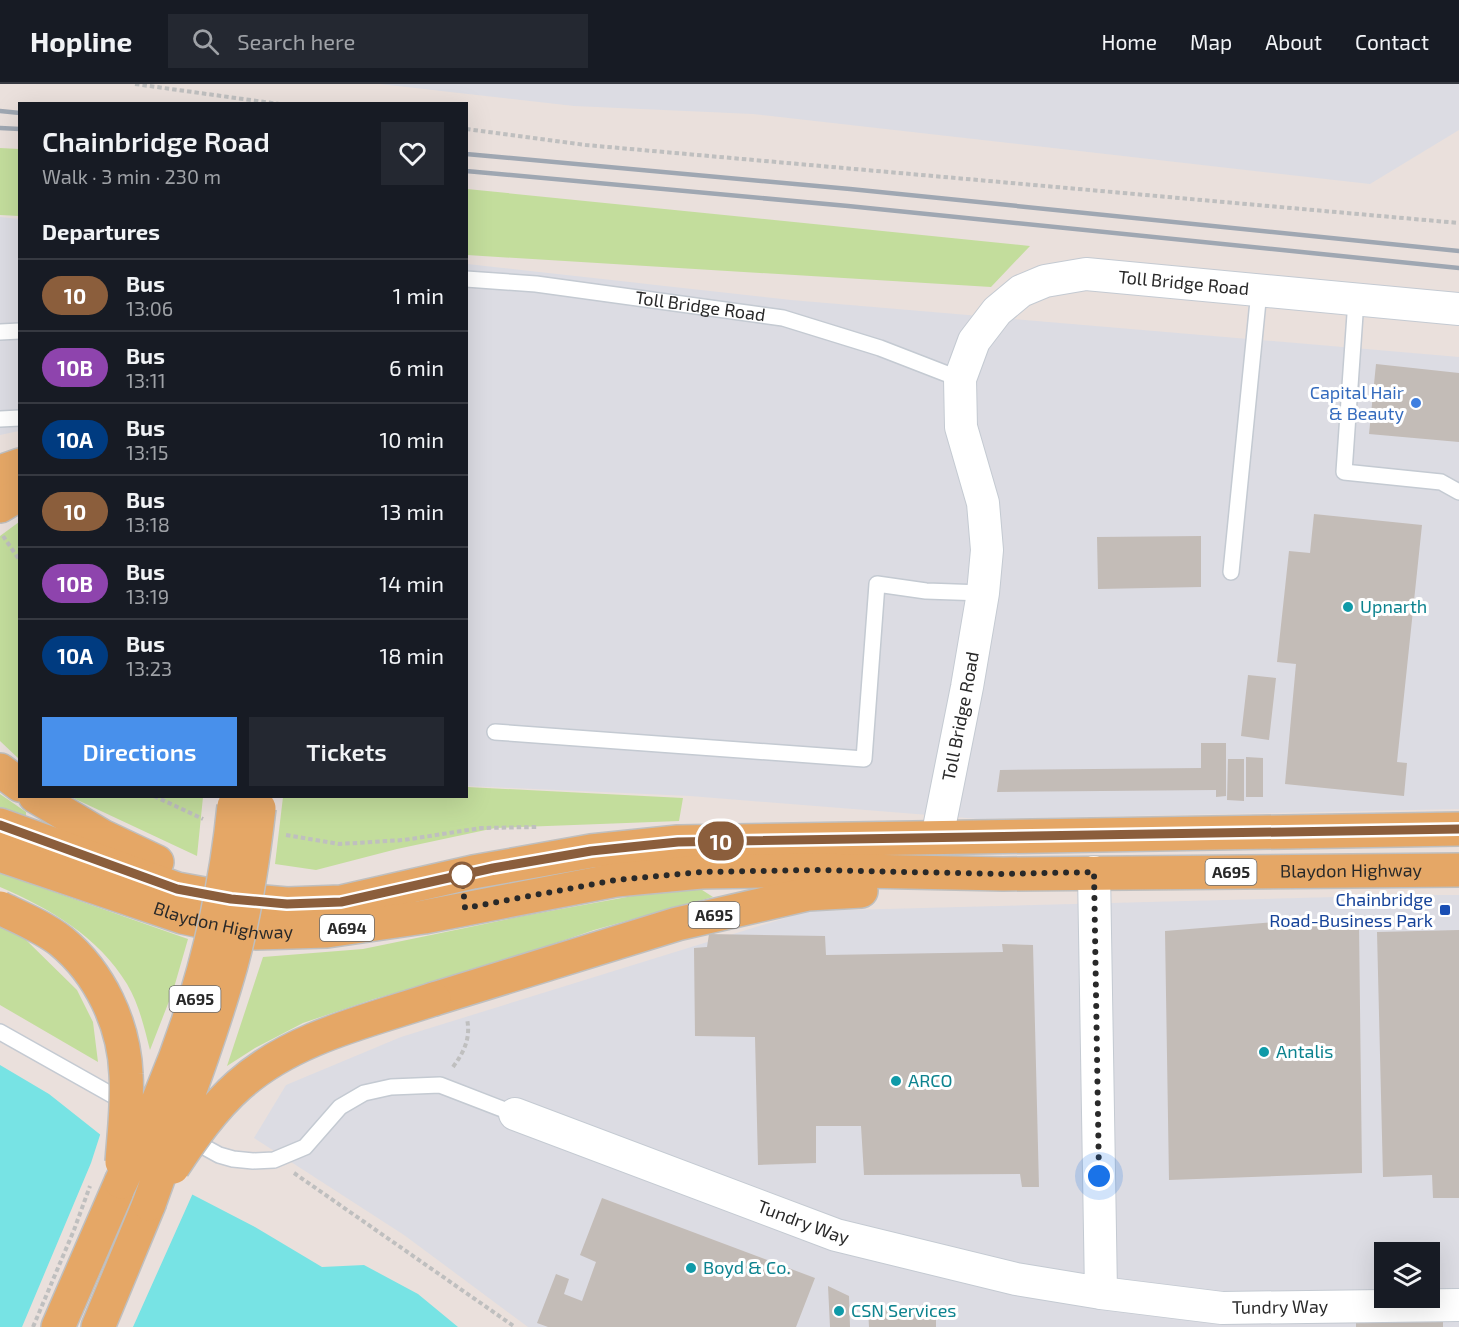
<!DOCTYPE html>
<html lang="en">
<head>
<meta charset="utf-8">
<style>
  :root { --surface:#171b24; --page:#242831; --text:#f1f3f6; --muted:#9ea1a6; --line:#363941; --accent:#4890eb }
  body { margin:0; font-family:"Exo 2",sans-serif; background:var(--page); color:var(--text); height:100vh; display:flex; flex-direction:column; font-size:22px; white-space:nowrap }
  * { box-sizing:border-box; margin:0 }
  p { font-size:20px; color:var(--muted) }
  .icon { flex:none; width:33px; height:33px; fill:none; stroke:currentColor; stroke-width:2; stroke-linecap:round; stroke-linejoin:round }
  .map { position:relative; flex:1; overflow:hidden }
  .drawer { position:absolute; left:18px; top:18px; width:450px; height:696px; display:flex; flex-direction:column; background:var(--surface); border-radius:0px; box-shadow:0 6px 24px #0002 }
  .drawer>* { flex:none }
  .badge { padding:0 12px; border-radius:20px; font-size:21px; line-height:39px }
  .controls { position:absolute; left:1374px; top:1158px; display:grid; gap:12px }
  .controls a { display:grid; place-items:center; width:66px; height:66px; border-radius:0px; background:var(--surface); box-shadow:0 6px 24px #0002; font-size:30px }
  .you { position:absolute; width:30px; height:30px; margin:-15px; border:4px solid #fff; border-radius:50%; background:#1a73e8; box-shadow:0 0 0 9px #1a73e833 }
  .map>.badge { position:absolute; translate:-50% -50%; box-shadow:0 0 0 3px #fff }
  h2 { padding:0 24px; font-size:22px; line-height:54px }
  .round { display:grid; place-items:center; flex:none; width:63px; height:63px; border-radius:0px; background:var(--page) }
  .headline { display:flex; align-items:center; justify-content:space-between; height:102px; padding:0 24px }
  h1 { font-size:28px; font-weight:600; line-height:45px }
  .button { display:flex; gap:12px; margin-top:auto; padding:12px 24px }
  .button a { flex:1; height:69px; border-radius:0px; background:var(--accent); color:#fff; font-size:24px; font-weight:600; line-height:69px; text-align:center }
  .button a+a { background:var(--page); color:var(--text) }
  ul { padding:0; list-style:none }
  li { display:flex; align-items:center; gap:18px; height:72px; padding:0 24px; border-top:2px solid var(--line) }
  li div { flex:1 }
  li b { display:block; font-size:22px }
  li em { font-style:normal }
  li .badge { min-width:66px; font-weight:700; text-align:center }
  header { display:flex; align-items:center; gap:36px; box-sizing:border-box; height:84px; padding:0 30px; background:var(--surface); border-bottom:2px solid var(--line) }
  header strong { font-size:28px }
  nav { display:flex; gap:33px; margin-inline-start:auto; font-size:21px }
  .search { width:420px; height:54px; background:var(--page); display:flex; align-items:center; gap:15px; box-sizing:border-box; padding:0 21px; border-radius:0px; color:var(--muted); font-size:22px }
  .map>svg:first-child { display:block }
</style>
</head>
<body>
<header>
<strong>Hopline</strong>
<div class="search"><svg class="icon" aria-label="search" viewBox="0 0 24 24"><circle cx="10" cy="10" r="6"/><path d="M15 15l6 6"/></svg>Search here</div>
<nav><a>Home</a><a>Map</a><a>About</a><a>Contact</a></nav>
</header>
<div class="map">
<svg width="1459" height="1243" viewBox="0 0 1459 1243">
  <rect width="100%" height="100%" fill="#eae0dc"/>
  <path fill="#dcdce3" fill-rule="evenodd" d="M380,0H1459V46L1370,100L753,30L574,22Z
    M0,133L20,135L19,347L0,351Z
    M467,180L791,216L1459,273V725L979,735L690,712L467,702Z
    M1410,811H1459V1243H528L404,1151L254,1054L286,1001L401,953L808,827ZM1384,1168H1430V1214H1384Z"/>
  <path fill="#c3dd9c" d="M0,64L19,65V132L0,131Z
    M466,105H467L1030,162L991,203L467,171Z
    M19,438V675L0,657V452Z
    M467,703L683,714L679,737L495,744L397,765L316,786L275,780L283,713L466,712Z
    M0,710L26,728V737L0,726Z
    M71,713H203L197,772Z
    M0,789L188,855L173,907L150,966C144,943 139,920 127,900C99,853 49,824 0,803Z
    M699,804L713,813L594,846L477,886L374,915L303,939L255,964L227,982L263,873L363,865L523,832L649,809Z
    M0,840L22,852L77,906L93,938L98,978L0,921Z"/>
  <path fill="#77e3e4" d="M0,981L49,1010L145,1086L255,1143L322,1183L364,1181L418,1210L458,1243H0Z"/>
  <path fill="#eae0dc" d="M101,1048L146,1084L193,1109L133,1243H22L91,1079Z"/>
  <path fill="#c3bcb7" d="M1376,280L1459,289V358L1369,350Z
    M1314,430L1422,441L1397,678L1407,679L1404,712L1285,700L1296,580L1277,578L1289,467L1310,469Z
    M1201,452V503L1098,505L1097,453Z
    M1248,591L1276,594L1269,656L1241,652Z
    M1201,659H1226V712L1216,713V706L997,708L1000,686L1201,684Z
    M1246,673L1263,674V713H1246Z
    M1228,675H1244V717L1227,716Z
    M1275,838L1359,840L1362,1089L1169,1096L1165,847Z
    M1459,846V1114H1433L1432,1091L1383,1093L1377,848Z
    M709,850L825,852L826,871L1003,868L1002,860L1033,861L1039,1103H1022L1020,1090L864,1091L861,1042H816V1079L758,1081L755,953L695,952L694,864L707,863Z
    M602,1114L815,1194L796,1243H548L537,1239L556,1190L569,1195L564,1210L582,1217L596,1178L580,1171Z
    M828,1202L849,1212L850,1243H830Z
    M888,1224V1230L936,1227V1243H869L868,1225Z
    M1443,1238V1243H1356V1239Z"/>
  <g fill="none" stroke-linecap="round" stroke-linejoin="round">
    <g stroke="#c4cad2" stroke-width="18">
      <g id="lane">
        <path id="s1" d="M466,195L536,200L783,234L880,264L960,295"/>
        <path d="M1356,216L1344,388L1441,398L1459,408"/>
        <path d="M0,248L20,247"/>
        <path d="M0,335L20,334"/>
        <path d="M1231,488L1259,207"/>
        <path d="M495,648L864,675L877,500L926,507L983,509"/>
        <path d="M0,948L128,1020"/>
        <path d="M188,1054L219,1071L233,1075L253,1077L274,1076L305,1063L340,1023L364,1009L391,1003L440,1001L515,1030"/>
      </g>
    </g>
    <g stroke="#c4cad2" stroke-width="34">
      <g id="street">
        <path id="s2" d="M937,754L967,603L983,509L987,466L983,419L961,343L960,295L974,257L997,227L1021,207L1045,197L1086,190L1459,225"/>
        <path id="s3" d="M515,1030L836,1151L1016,1195L1101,1209L1094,788"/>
        <path id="s4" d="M1101,1209L1222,1224L1459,1221"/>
      </g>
    </g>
    <g stroke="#bfbfbf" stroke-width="36">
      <g id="primary">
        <path d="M0,388L20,381"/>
        <path d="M0,422L20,410"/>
        <path d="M0,686L20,701"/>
        <path d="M35,712L102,752L157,778"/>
        <path d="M0,741L177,805L231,815L287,820L341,818L473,788L591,767L678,758L1459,745"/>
        <path id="s5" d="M0,771L182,833L256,849L327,847L424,833L616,796L701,788L814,786L1003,790L1459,786"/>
        <path d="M434,915L677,840L808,810L861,807"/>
        <path d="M58,1243L121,1098"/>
        <path d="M98,1243L149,1120"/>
      </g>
    </g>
    <path stroke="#bfbfbf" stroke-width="4" stroke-dasharray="4.5 3" stroke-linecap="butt" d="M135,0L279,20
      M466,45L586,61L1459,139
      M3,452L20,477
      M154,712L203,735
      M286,751L339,760L404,756L481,744L538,743
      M453,983C464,968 471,954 467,935
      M294,1089L515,1243"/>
    <use href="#lane" stroke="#fff" stroke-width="15"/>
    <use href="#street" stroke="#fff" stroke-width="32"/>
    <use href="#primary" stroke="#e5a766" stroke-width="33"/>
    <path stroke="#9fa7b2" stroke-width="4.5" d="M0,27L20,29
      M0,44L20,45
      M466,70L850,105L1459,167
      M466,87L848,122L1459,184"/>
    <g stroke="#bfbfbf" stroke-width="36" stroke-linecap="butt">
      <path id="primary-bridge" d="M0,824C21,834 43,843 61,857C100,889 124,940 126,990C128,1019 124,1049 122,1078
        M173,1083C192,1054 213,1024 239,1001C293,953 368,937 434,915
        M121,1098C134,1069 149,1040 161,1010C200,917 224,822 234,722
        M149,1120C177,1041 208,962 231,881C245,830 253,777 259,724"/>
    </g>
    <path stroke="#bfbfbf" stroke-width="4" stroke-dasharray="4.5 3" stroke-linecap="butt" d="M33,1243L74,1146L90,1102"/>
    <use href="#primary-bridge" stroke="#e5a766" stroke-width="33"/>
  </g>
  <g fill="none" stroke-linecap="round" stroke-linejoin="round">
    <g stroke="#fff" stroke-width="14">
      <path id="line" d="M0,741L177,805L231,815L287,820L341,818L493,784L591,767L678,758L1459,745"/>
    </g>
    <use href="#line" stroke="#8b5e3c" stroke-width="9"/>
    <path stroke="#292929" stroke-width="6" stroke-dasharray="0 10.8" d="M462,791L465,824L616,796L701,788L814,786L1003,790L1094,788L1099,1092"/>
  </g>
  <circle fill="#3f7fe0" stroke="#fff" stroke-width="2" cx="1416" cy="319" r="6"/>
  <g fill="#0f9aa8" stroke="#fff" stroke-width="2">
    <circle cx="1348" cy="523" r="6"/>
    <circle cx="1264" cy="968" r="6"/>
    <circle cx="896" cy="997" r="6"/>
    <circle cx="691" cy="1184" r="6"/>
    <circle cx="839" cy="1227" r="6"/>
  </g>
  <circle fill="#fff" stroke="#8b5e3c" stroke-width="3" cx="462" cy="791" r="12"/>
  <rect fill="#1a4fb4" stroke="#fff" stroke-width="2" x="1439" y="820" width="12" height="12" rx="3"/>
  <g text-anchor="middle" stroke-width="6" stroke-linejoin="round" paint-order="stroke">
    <g fill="#fff" stroke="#696969" stroke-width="1.5">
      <rect x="1205.5" y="775" width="51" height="26" rx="4.5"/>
      <rect x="688.5" y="818" width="51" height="26" rx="4.5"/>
      <rect x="320" y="831" width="54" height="26" rx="4.5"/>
      <rect x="169.5" y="902" width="51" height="26" rx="4.5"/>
    </g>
    <g font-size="16" font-weight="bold" fill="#292929">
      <text x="1231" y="794">A695</text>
      <text x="714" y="837">A695</text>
      <text x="347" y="850">A694</text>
      <text x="195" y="921">A695</text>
    </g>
    <g font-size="18" fill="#292929" stroke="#fff">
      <text dy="6" stroke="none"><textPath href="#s2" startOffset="742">Toll Bridge Road</textPath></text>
      <text dy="6" stroke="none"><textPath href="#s1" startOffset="236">Toll Bridge Road</textPath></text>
      <text dy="6" stroke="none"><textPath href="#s2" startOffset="124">Toll Bridge Road</textPath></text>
      <text dy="6" stroke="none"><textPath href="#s5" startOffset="1368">Blaydon Highway</textPath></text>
      <text dy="6" stroke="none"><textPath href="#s5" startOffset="234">Blaydon Highway</textPath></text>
      <text dy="6" stroke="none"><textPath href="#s3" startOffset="308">Tundry Way</textPath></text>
      <text dy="6" stroke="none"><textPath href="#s4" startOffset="180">Tundry Way</textPath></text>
    </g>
    <g font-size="18" fill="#366cbe" stroke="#fff" text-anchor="end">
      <text x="1404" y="315">Capital Hair<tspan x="1404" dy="21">&amp; Beauty</tspan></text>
    </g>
    <g font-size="18" fill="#0d838f" stroke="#fff" text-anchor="start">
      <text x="1360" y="529">Upnarth</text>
      <text x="1276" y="974">Antalis</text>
      <text x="908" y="1003">ARCO</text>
      <text x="703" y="1190">Boyd &amp; Co.</text>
      <text x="851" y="1233">CSN Services</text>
    </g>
    <g font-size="18" fill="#164399" stroke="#fff" text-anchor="end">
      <text x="1433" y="822">Chainbridge<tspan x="1433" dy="21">Road-Business Park</tspan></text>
    </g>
  </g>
</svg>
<div class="controls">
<a><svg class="icon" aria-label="layers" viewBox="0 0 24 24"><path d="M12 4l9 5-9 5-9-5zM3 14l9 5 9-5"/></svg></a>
</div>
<div class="you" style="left:1099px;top:1092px"></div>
<b class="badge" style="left:721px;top:757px;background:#8b5e3c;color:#fff">10</b>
<section class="drawer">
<div class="headline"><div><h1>Chainbridge Road</h1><p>Walk · 3 min · 230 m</p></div><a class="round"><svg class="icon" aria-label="heart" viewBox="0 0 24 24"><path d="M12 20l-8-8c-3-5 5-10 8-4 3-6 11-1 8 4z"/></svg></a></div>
<h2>Departures</h2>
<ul>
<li><span class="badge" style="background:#8b5e3c;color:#fff">10</span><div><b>Bus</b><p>13:06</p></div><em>1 min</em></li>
<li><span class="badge" style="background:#8e44ad;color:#fff">10B</span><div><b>Bus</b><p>13:11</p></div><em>6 min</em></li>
<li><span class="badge" style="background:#003b80;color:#fff">10A</span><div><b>Bus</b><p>13:15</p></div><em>10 min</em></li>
<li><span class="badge" style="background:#8b5e3c;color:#fff">10</span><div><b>Bus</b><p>13:18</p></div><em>13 min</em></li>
<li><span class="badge" style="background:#8e44ad;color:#fff">10B</span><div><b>Bus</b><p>13:19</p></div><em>14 min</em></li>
<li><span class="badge" style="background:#003b80;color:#fff">10A</span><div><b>Bus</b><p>13:23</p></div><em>18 min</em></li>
</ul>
<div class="button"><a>Directions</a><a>Tickets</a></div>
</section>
</div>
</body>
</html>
